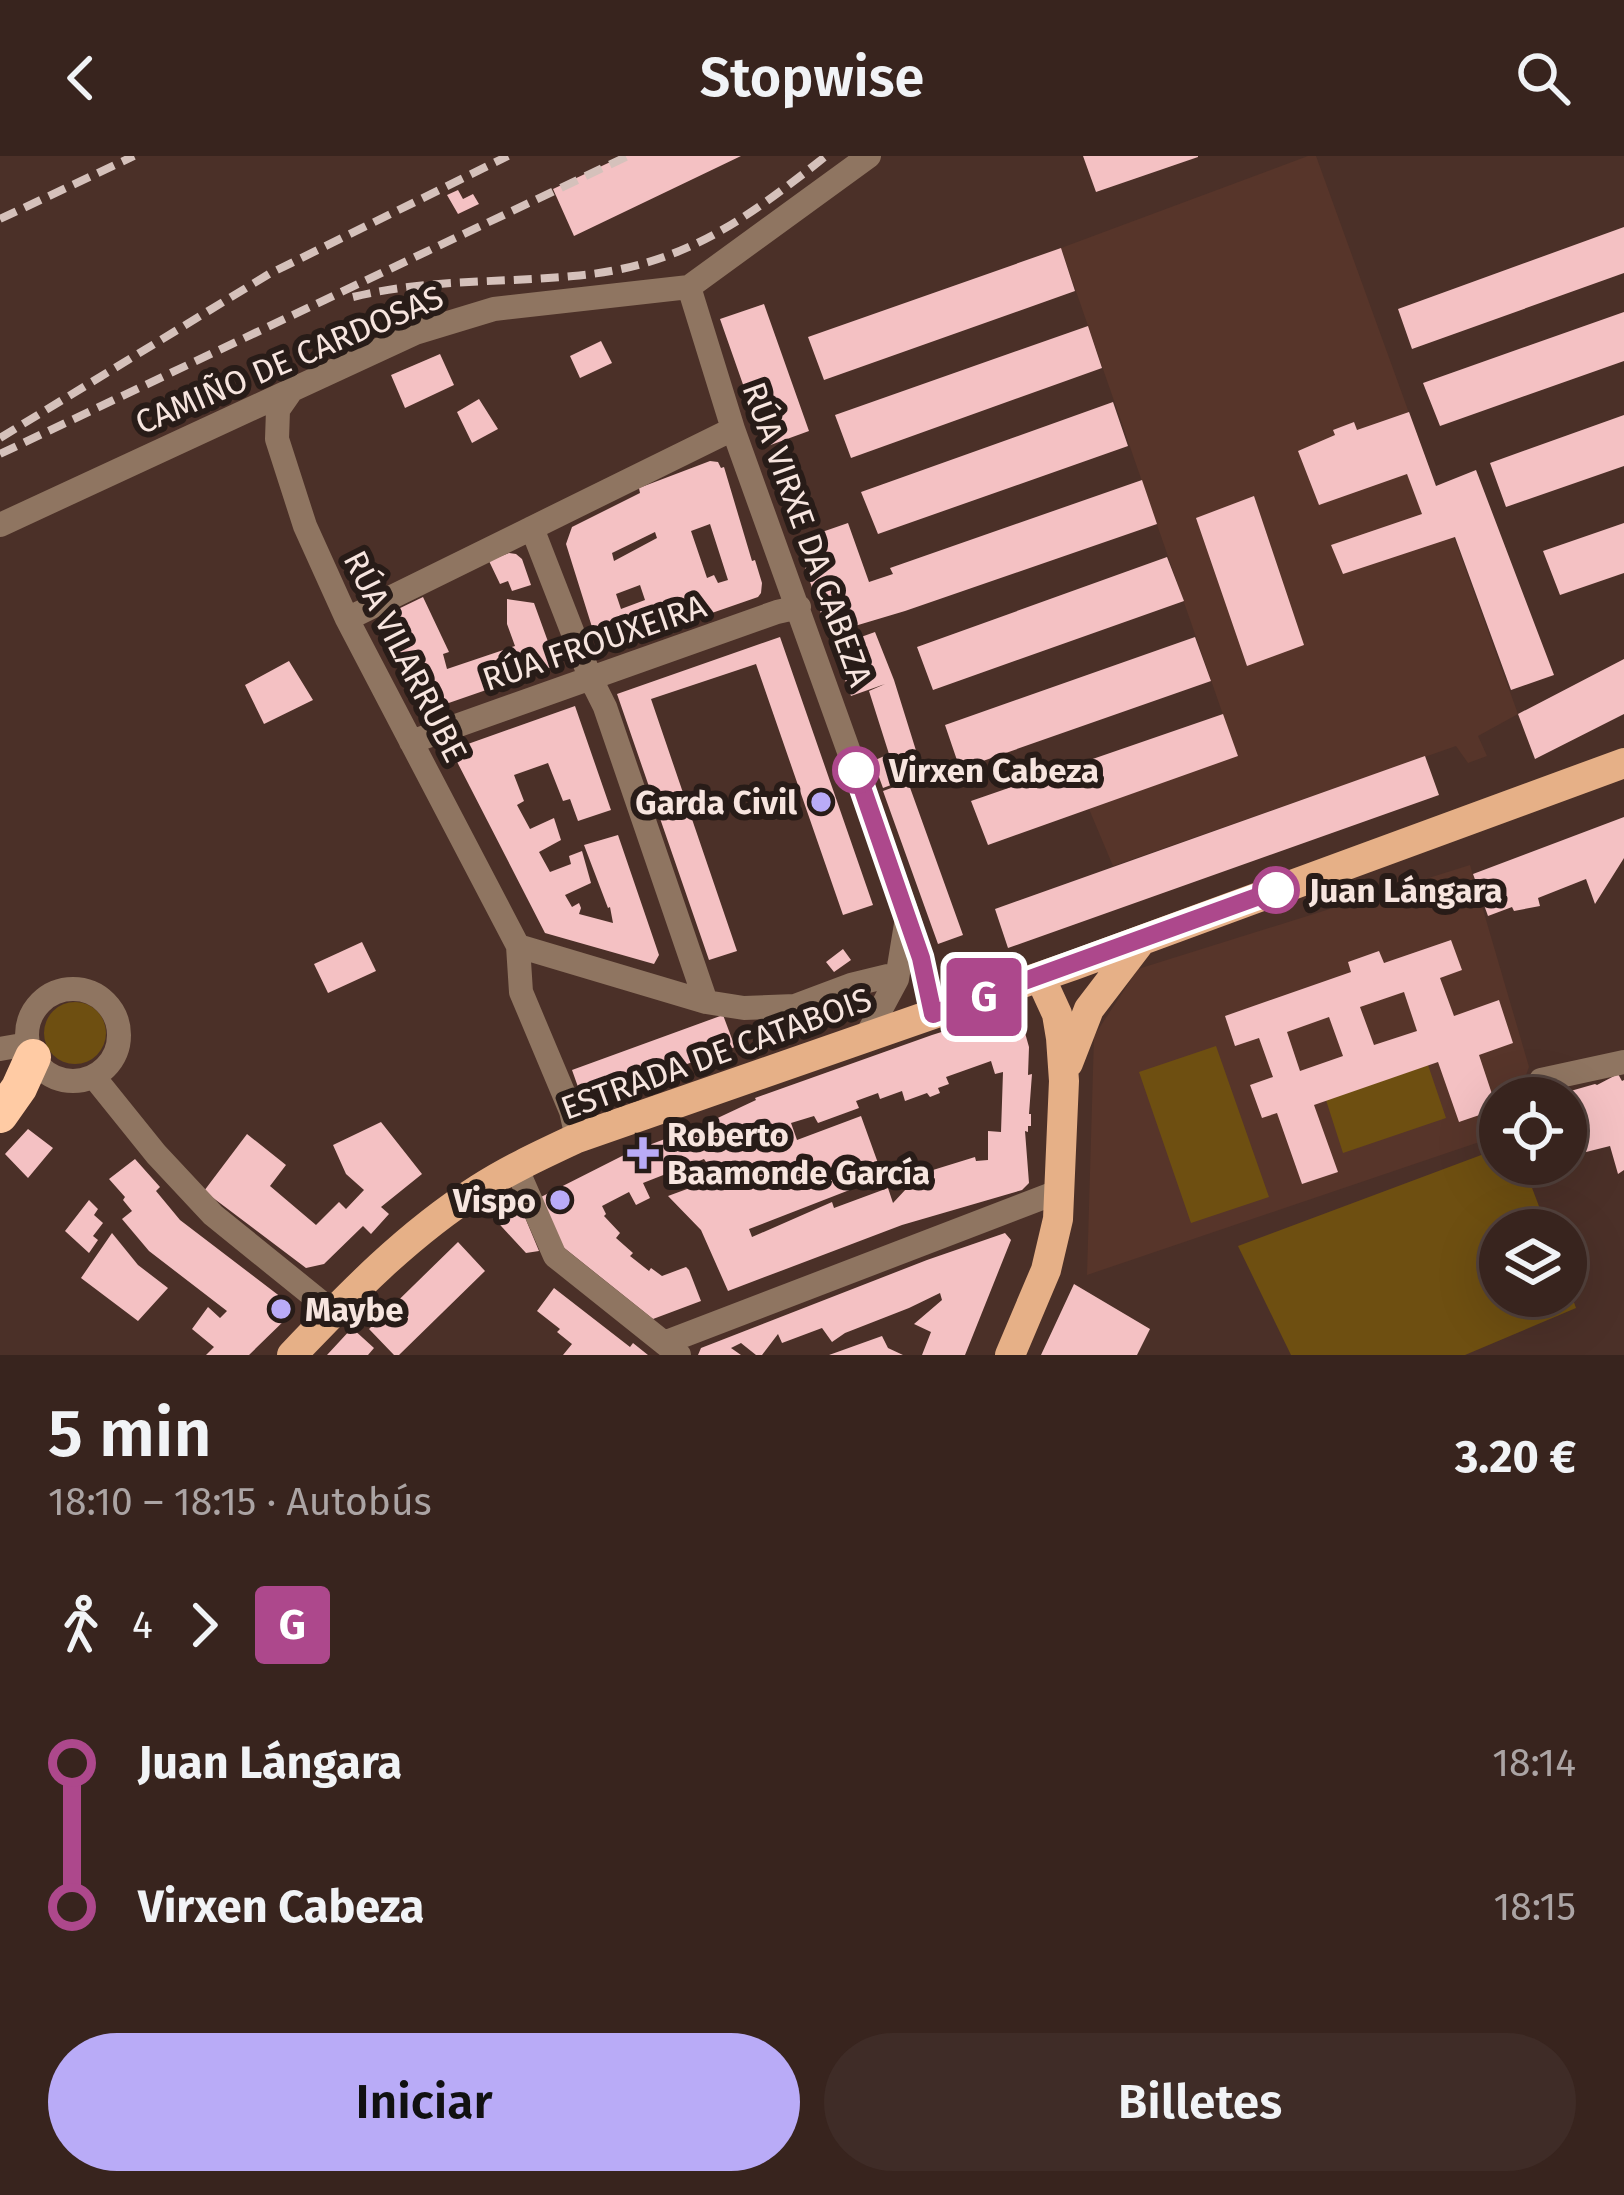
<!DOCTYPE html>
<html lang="es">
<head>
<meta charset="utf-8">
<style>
  :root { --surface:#38241e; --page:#3f2c27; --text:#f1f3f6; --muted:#aba4a4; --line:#52413c; --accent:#b9abf7 }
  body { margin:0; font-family:"Fira Sans",sans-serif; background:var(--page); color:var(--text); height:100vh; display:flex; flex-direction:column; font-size:45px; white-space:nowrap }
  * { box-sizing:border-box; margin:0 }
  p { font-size:39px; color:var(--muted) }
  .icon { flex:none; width:66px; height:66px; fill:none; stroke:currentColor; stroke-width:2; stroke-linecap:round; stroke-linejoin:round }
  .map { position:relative; height:1199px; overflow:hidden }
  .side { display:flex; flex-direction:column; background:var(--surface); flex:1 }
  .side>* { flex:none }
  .badge { padding:0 24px; border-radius:9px; font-size:42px; line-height:78px }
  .controls { position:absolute; left:1479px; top:921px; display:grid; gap:24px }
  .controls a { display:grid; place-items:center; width:108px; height:108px; border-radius:50%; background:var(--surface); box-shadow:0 12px 48px #0002,0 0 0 3px var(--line); font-size:60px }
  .map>.badge { position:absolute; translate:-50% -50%; box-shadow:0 0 0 6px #fff }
  .legs { display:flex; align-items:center; gap:18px; height:132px; padding:0 48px; font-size:39px }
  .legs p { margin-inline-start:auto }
  .summary { display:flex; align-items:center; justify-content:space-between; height:204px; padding:0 48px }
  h1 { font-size:66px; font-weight:600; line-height:90px }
  .cta { display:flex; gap:24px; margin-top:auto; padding:24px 48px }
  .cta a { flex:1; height:138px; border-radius:72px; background:var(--accent); color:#111; font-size:48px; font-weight:600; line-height:138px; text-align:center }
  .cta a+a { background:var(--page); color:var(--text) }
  ul { padding:0 48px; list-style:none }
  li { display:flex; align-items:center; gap:42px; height:144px; font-size:45px }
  li i { display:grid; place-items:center; width:18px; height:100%; margin:0 15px; background:currentColor }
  li i::after { content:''; width:30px; height:30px; margin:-15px; border:9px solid; border-radius:50%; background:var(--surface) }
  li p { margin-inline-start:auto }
  li:first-child i { background:linear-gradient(#0000 50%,currentColor 0) }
  li:last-child i { background:linear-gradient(currentColor 50%,#0000 0) }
  header { display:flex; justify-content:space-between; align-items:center; height:156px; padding:0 48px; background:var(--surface); font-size:54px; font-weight:600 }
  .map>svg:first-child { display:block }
</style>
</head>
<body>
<header><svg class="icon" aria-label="back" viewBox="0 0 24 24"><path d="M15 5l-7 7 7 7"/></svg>Stopwise<svg class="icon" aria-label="search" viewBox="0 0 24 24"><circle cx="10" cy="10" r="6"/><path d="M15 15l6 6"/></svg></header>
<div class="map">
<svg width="1624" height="1199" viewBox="0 0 1624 1199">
  <rect width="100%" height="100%" fill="#4b3028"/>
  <path fill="#57352a" d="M1308,0H1316L1518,558L1478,580L1487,600L1468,607L1456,590L1113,710L1089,653L1237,599L1061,92Z
    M1470,709L1529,911L1517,942H1500V979L1087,1119L1094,880L1138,813Z"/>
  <path fill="#6e4f11" d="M44 877a31 31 0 1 1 62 0a31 31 0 1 1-62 0Z
    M1216,890L1269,1041L1191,1067L1139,916Z
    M1428,909L1446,962L1343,997L1326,944Z
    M1500,992V1008H1523L1548,1074H1500V1140H1566V1124L1576,1152L1465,1199H1291L1238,1090Z"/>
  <path fill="#f4c1c3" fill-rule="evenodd" d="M623,0H741L574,80L553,33Z
    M1083,0H1198V1L1096,36Z
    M458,34L463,43L473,38L479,48L458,58L447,39Z
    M1624,71V117L1412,193L1398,153Z
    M1061,92L1075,135L824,224L808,181Z
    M764,148L809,275L765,291L720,163Z
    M1624,156V205L1440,270L1423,227Z
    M1088,170L1102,212L851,302L835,259Z
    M601,185L612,207L580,222L570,200Z
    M440,198L454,229L405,252L391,219Z
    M479,243L498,273L472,287L457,256Z
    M1113,246L1128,290L878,378L861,336Z
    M1409,256L1436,330L1476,314L1554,519L1511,534L1455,381L1343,418L1331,389L1422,358L1407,318L1319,349L1298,295L1335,279L1333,274L1354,266L1357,274Z
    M1624,259V310L1506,351L1490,307Z
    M710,305L718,306L721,312L724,311L752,405L755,404L762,427L761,437L758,441L608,493L601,492L597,487L566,388L572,371L640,337L639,332ZM710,368L728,424L718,427L714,419L707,422L691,375ZM655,376L657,382L614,405L612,397ZM640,429L645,444L621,453L616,438Z
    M792,312L810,363L793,370L775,318Z
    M1142,324L1157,368L905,455L828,478L796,385L848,367L869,426L893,418L890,412Z
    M1254,340L1304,489L1247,510L1196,362Z
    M1624,367V417L1560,439L1543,395Z
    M509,397L516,398L522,403L531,429L512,435L508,425L500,428L489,405Z
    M1167,401L1184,445L933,534L917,491Z
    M423,441L449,496L443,498L447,513L515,490L507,468V443L534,447L555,505L552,511L440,550L426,546L387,472L394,455Z
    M875,476L894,524L923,617L883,632L873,605L889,598L869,535L885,528L851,540L833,491Z
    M780,481L873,749L843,759L756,508L651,543L737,795L709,804L617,538Z
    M1195,481L1211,525L960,613L945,569Z
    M1624,503V558L1535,603L1518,558Z
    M289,505L313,544L264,568L245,529Z
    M575,550L611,654L578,665L570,643L563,645L548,607L514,619L524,645L517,649L530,673L554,662L561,684L539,696L550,716L571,708L569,700L582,695L591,727L565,739L572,751L579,747L581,752L579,758L613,767L610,751L608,752L584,689L618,679L659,799L654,808L545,777L451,594Z
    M1223,558L1238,600L988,689L971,645Z
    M1425,600L1439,639L1008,792L995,753Z
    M908,626L963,779L938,788L883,635Z
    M1624,661V702L1595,748L1586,723L1538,742L1540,750L1514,755L1512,751L1488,760L1473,718Z
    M1451,784L1462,814L1440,822L1454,860L1499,844L1513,887L1479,899L1497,953L1459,966L1438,906L1314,949L1338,1016L1302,1028L1277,957L1262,962L1250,929L1273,921L1259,882L1235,890L1225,860L1351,816L1348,806L1379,795L1384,807ZM1404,836L1417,875L1374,889L1360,851ZM1329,861L1343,900L1300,915L1287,876Z
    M362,786L376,815L328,837L314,808Z
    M843,793L851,804L834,816L826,806Z
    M1018,852L1029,891L1028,919L1032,918L1029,958H1031V970H1028V976L1025,975L1029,1027L1022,1034L902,1069L728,1135L701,1074L668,1040L717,1022L704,1003L643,1027L650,1042L636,1049L629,1036L602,1050L606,1058L604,1060L620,1077L616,1082L633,1097L630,1100L649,1115L651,1112L662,1120L686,1111L689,1114L701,1145L653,1163L558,1087L539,1042L628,997L707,967L756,944L755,942L932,879ZM991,905L995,918L1003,916L1001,976L988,975V1004L976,1005L975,1001L920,1018L893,1047L888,1032L834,1052L832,1046L752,1081L749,1073L883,1021L861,960L797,984L791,967L814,960L818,967L859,952L856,945L878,937L880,943L902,935L905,945L927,937L930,941L940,937L938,932L949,928L946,921Z
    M723,859L735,891L583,945L572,914Z
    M1618,918L1622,925L1624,924V1014L1618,1018L1610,990L1586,996L1567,936L1595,928L1597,929Z
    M381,966L422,1018L381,1051L389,1058L371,1078L363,1070L324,1108L306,1112L204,1035L247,978L286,1009L270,1030L316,1069L339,1046L346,1053L364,1034L346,1018L333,989Z
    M28,973L53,992L28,1022L5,998Z
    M135,1003L160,1031L156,1035L180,1064L290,1148V1159L249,1199H206L214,1191L192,1173L208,1151L220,1162L227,1155L149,1095L122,1063L132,1055L123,1044L125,1041L109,1023Z
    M89,1044L98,1053L94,1059L103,1067L93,1080L98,1084L89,1097L65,1075Z
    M519,1047L539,1095L526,1097L491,1059Z
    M112,1077L138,1109L168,1132L138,1165L81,1122Z
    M1005,1077L1011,1084L965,1199H922L931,1176L914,1168L942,1144L940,1137L909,1152L845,1177L832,1186L822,1172L782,1187L778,1178L762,1199H756L741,1187L731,1192L741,1199H698L701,1192L927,1104Z
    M458,1086L485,1115L399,1199H394L369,1173Z
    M1074,1128L1150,1173L1137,1199H1041Z
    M554,1132L630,1191L633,1187L648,1199H563L572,1188L557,1176L560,1173L537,1155Z
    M352,1172L374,1192L368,1199H327Z
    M882,1180L888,1192L903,1199H829Z"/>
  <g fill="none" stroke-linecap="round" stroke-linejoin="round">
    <path stroke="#8f7561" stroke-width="24" d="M869,0L689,131L733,273L908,760L921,802L933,858
      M294,231L278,254L277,283L305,370L347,463L518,790L521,836L571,955L577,982
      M0,369L415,177L494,153L689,131
      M532,372L590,521L605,551L706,846
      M347,463L733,273
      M411,586L777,456L799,451
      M518,790L706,846L744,852L795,850L851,829L888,820L897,823
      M27 879a46 46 0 1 1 92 0a46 46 0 1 1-92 0Z
      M866,881L897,823L906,768
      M0,893L28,888
      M94,921L156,998L213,1059L333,1156
      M1541,924L1624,906
      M516,1011L555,1100L679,1199
      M664,1187L1060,1035"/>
    <path stroke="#e6b087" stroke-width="30" d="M1068,907L1089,853L1141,785
      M292,1199C349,1139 408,1078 479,1033C510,1013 543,998 577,982L1074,809L1624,607
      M1010,1199L1046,1114L1058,1063L1064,925L1061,882L1057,858L1040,821"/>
    <path stroke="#ffcba4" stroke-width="36" d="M0,959L19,932L33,901"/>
    <path stroke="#d5c1bb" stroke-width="8" stroke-dasharray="18 9" stroke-linecap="butt" d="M0,63L134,0
      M353,141C426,123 499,127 573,120C681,111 744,65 826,0
      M0,282L269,118L508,0
      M0,298L628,0"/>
  </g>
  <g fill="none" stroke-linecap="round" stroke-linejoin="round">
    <g stroke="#fff" stroke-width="27">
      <path id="line-1" d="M856,614L921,802L933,858L1276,734"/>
    </g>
    <use href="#line-1" stroke="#ad488c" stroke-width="18"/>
  </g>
  <g fill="#fff" stroke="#ad488c" stroke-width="6">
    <circle cx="856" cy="614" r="21"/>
    <circle cx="1276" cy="734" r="21"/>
  </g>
  <g fill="#b9abf7" stroke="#281c18" stroke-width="4.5">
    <circle cx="821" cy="646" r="12"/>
    <path d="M637 979h12v12h12v12h-12v12h-12v-12h-12v-12h12z"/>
    <circle cx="560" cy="1044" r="12"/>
    <circle cx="281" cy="1153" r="12"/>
  </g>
  <g text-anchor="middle" stroke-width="12" stroke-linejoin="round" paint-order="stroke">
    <g font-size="33" fill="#f7e5df" stroke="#281c18">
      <text transform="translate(289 203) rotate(-23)" y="12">CAMIÑO DE CARDOSAS</text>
      <text transform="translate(808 378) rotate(70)" y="12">RÚA VIRXE DA CABEZA</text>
      <text transform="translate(594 486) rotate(-19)" y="12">RÚA FROUXEIRA</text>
      <text transform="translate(406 500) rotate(63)" y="12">RÚA VILARRUBE</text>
      <text transform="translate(716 897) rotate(-20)" y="12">ESTRADA DE CATABOIS</text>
    </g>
    <g font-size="33" font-weight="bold" fill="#f7e5df" stroke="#281c18" text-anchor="start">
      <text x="889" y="626">Virxen Cabeza</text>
      <text x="1309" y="746">Juan Lángara</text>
    </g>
    <g font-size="33" font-weight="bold" fill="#f7e5df" stroke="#281c18" text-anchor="end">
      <text x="797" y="658">Garda Civil</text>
      <text x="667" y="990" text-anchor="start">Roberto<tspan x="667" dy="38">Baamonde García</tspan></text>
      <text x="536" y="1056">Vispo</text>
      <text x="305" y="1165" text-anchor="start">Maybe</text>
    </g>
  </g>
</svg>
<div class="controls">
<a><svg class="icon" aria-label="locate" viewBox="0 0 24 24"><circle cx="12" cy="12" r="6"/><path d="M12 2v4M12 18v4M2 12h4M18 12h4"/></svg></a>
<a><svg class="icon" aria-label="layers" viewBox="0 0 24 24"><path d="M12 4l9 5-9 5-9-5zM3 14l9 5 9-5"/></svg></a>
</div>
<b class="badge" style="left:984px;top:841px;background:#ad488c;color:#fff">G</b>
</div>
<section class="side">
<div class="summary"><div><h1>5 min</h1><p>18:10 – 18:15 · Autobús</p></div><b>3.20 €</b></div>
<div class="legs"><svg class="icon" aria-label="walk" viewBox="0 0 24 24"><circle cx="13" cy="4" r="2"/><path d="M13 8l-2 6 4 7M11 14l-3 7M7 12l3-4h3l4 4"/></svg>4<svg class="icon" aria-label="forward" viewBox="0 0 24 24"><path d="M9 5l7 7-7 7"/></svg><b class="badge" style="background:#ad488c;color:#fff">G</b></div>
<ul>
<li><i style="color:#ad488c"></i><b>Juan Lángara</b><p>18:14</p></li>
<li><i style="color:#ad488c"></i><b>Virxen Cabeza</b><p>18:15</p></li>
</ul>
<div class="cta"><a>Iniciar</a><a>Billetes</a></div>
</section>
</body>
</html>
